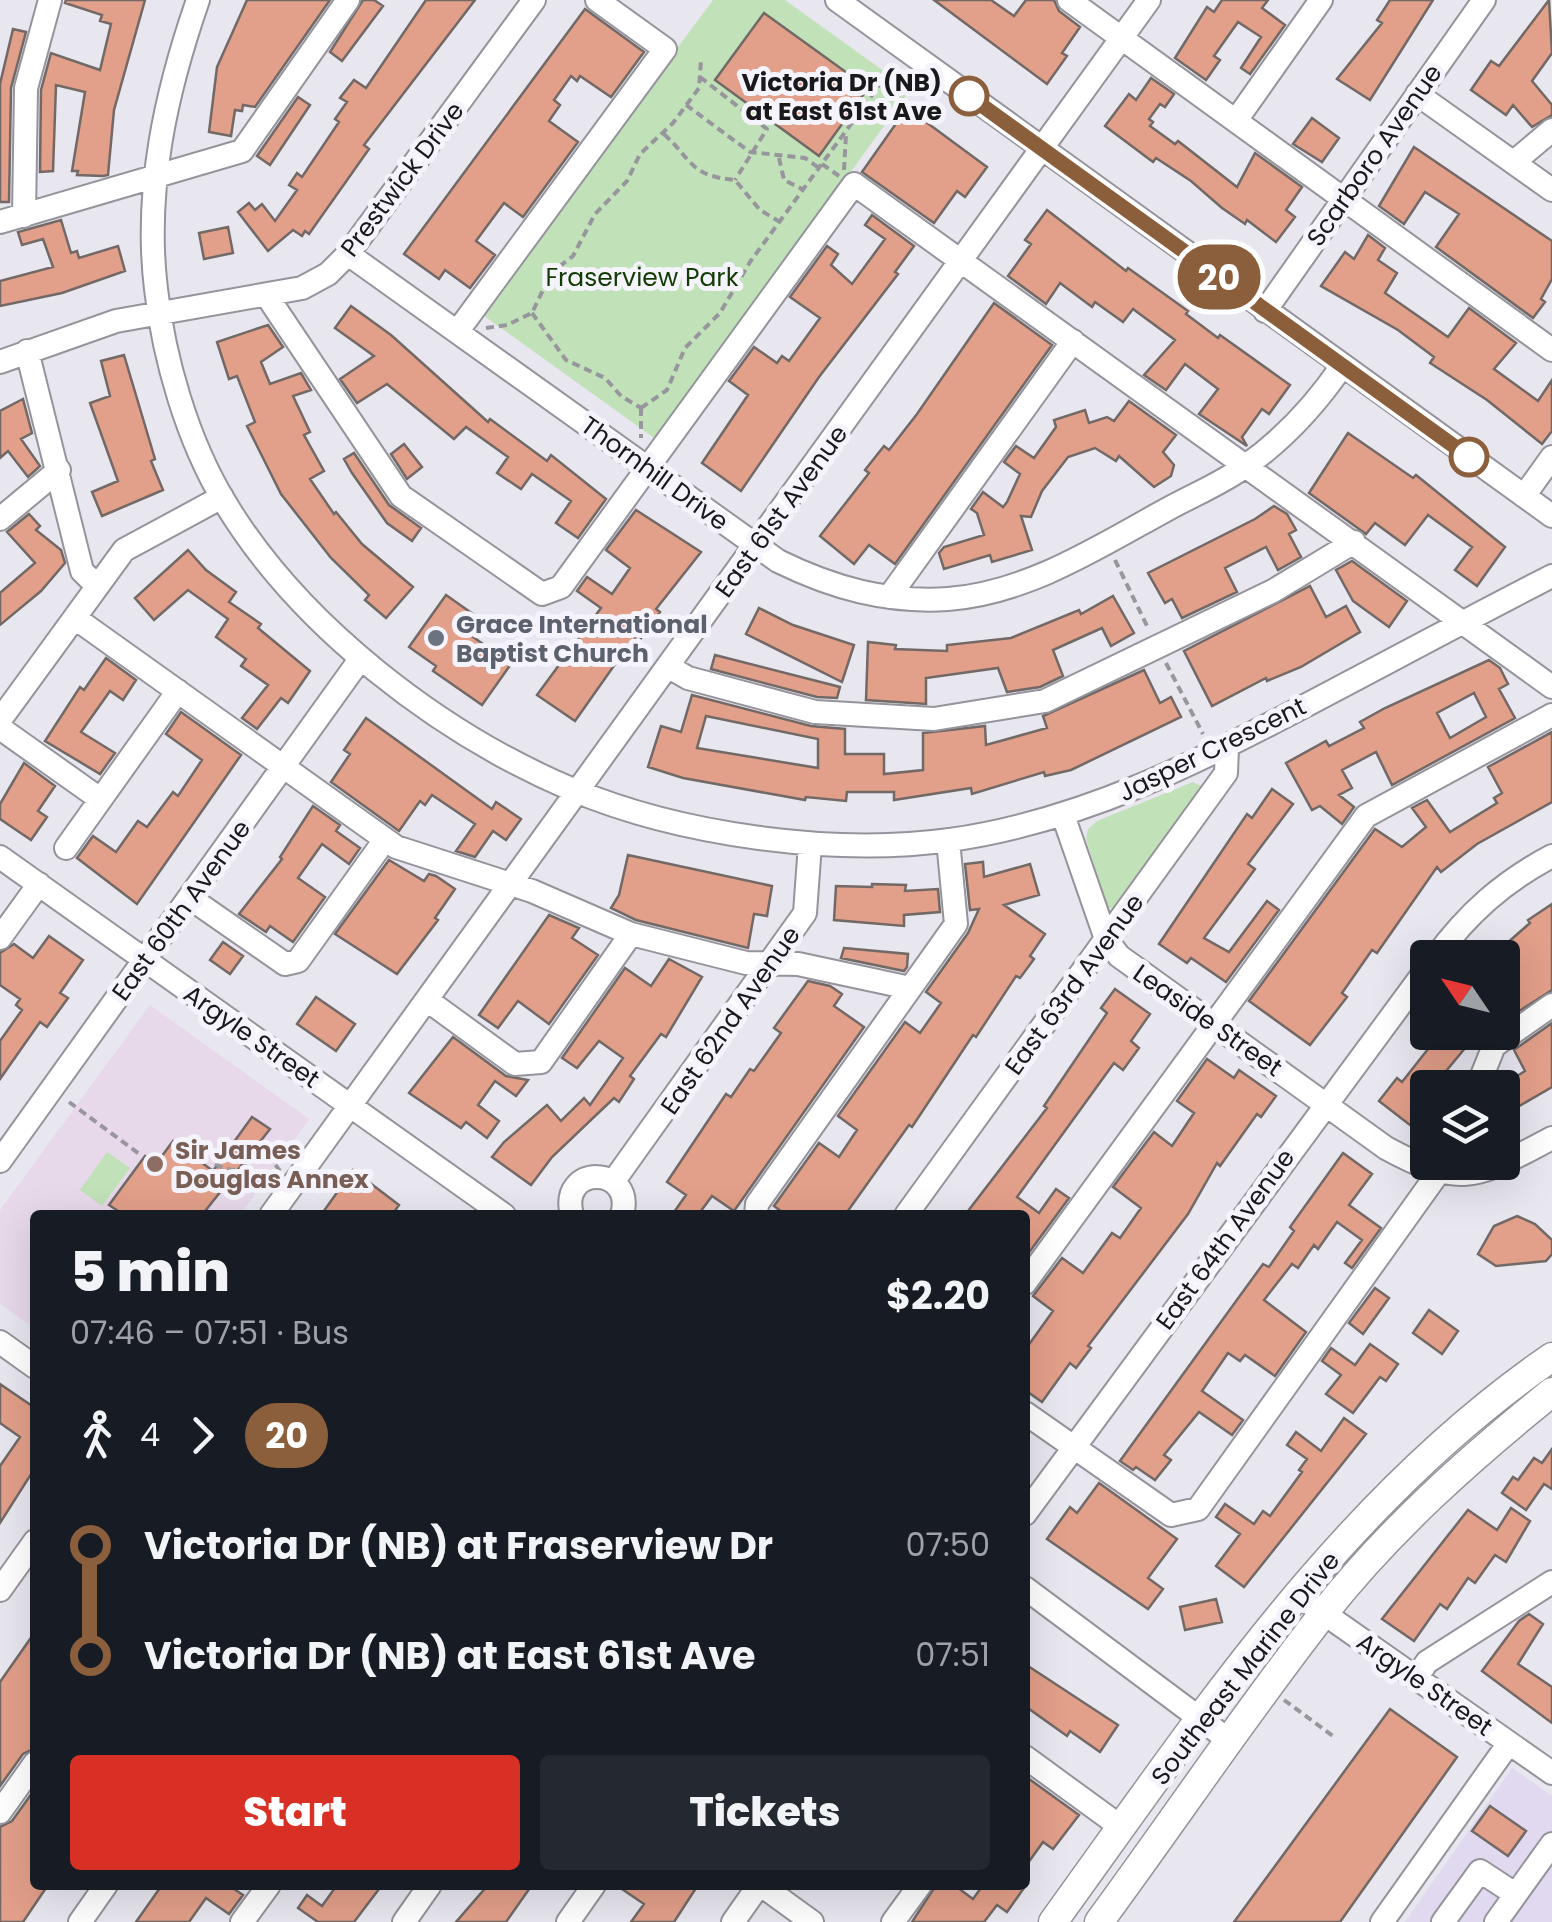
<!DOCTYPE html>
<html lang="en">
<head>
<meta charset="utf-8">
<style>
  :root { --surface:#171b24; --page:#242831; --text:#f1f3f6; --muted:#9ea1a6; --accent:#d93025 }
  body { margin:0; font-family:Poppins,sans-serif; background:var(--page); color:var(--text); height:100vh; display:flex; flex-direction:column; font-size:38px; white-space:nowrap }
  * { box-sizing:border-box; margin:0 }
  p { font-size:32px; color:var(--muted) }
  .icon { flex:none; width:55px; height:55px; fill:none; stroke:currentColor; stroke-width:2; stroke-linecap:round; stroke-linejoin:round }
  .map { position:relative; flex:1; overflow:hidden }
  .panel { position:absolute; left:30px; top:1210px; width:1000px; height:680px; display:flex; flex-direction:column; background:var(--surface); border-radius:10px; box-shadow:0 10px 40px #0002 }
  .panel>* { flex:none }
  .badge { padding:0 20px; border-radius:32px; font-size:35px; line-height:65px }
  .needle { width:65px; rotate:305deg }
  .fabs { position:absolute; left:1410px; top:940px; display:grid; gap:20px }
  .fabs a { display:grid; place-items:center; width:110px; height:110px; border-radius:10px; background:var(--surface); box-shadow:0 10px 40px #0002; font-size:50px }
  .map>.badge { position:absolute; translate:-50% -50%; box-shadow:0 0 0 5px #fff }
  .legs { display:flex; align-items:center; gap:15px; height:110px; padding:0 40px; font-size:32px }
  .legs p { margin-inline-start:auto }
  .overview { display:flex; align-items:center; justify-content:space-between; height:170px; padding:0 40px }
  h1 { font-size:55px; font-weight:800; line-height:75px }
  .cta { display:flex; gap:20px; margin-top:auto; padding:20px 40px }
  .cta a { flex:1; height:115px; border-radius:10px; background:var(--accent); color:#fff; font-size:40px; font-weight:800; line-height:115px; text-align:center }
  .cta a+a { background:var(--page); color:var(--text) }
  ul { padding:0 40px; list-style:none }
  li { display:flex; align-items:center; gap:35px; height:110px; font-size:38px }
  li i { display:grid; place-items:center; width:15px; height:100%; margin:0 12px; background:currentColor }
  li i::after { content:''; width:25px; height:25px; margin:-12px; border:8px solid; border-radius:50%; background:var(--surface) }
  li p { margin-inline-start:auto }
  li:first-child i { background:linear-gradient(#0000 50%,currentColor 0) }
  li:last-child i { background:linear-gradient(currentColor 50%,#0000 0) }
  .map>svg:first-child { display:block }
</style>
</head>
<body>
<div class="map">
<svg width="1552" height="1922" viewBox="0 0 1552 1922">
  <rect width="100%" height="100%" fill="#e8e6ef"/>
  <path fill="#e1d9ef" d="M1512,1768L1552,1796V1922H1405Z"/>
  <path fill="#e7d8ea" d="M150,1005L309,1119L240,1215H35V1329L0,1304V1210Z"/>
  <path fill="#c1e1b8" d="M713,0H785L910,90L657,440L480,313Z
    M1193,782L1203,787L1117,908H1108L1086,839L1088,829L1097,821Z
    M107,1152L130,1168L102,1206L80,1190Z"/>
  <path fill="#e29f89" stroke="#726966" stroke-width="2.5" fill-rule="evenodd" d="M66,0H145L114,110L108,175L103,176L77,175L78,171H72L85,92L56,85L53,171L40,172L41,90L51,53L100,70L111,24L100,21L102,15L65,3Z
    M247,0H330L255,107L243,105L242,111L235,110L231,136L209,132L217,67Z
    M363,0H374L383,6L342,61L330,52Z
    M426,0H475L364,145L369,149L309,234L305,231L302,236L293,230L268,251L238,212L249,203L255,210L262,204L275,221L297,190L289,185L297,173L302,177L339,122L335,119L347,102L340,98L354,80L366,88Z
    M934,0H991L1014,16L1026,0H1054L1059,11L1080,27L1062,53L1067,56L1047,84Z
    M1222,0H1268L1262,8L1285,25L1250,74L1241,68L1261,37L1238,22L1214,56L1220,60L1206,80L1175,58L1207,7L1214,12Z
    M1390,0H1433L1370,100L1337,79L1382,23L1377,20Z
    M1549,0L1552,53L1532,81L1552,105V115L1532,127L1513,105L1506,115L1471,90L1491,61L1499,66Z
    M585,9L644,52L611,97L580,76L577,81L571,76L554,100L560,105L549,121L578,142L523,217L504,203L476,241L495,255L470,288L445,270L439,279L404,254Z
    M764,13L868,88L819,156L715,80Z
    M13,29L26,32L11,88L9,202H0V84Z
    M1151,78L1174,94L1165,107L1160,104L1149,119L1153,122L1150,126L1175,144L1178,141L1237,187L1255,153L1302,187L1286,210L1295,217L1276,242L1247,220L1245,224L1222,208L1191,181L1156,158L1153,162L1105,126L1129,94L1136,100Z
    M298,97L310,105L270,165L257,156Z
    M907,108L987,167L965,197L957,191L934,223L862,172Z
    M1312,118L1339,138L1322,162L1293,144Z
    M1414,147L1552,241V279L1541,299L1545,302L1533,318L1436,247L1459,214L1425,192L1404,224L1379,206Z
    M1047,210L1126,271L1128,268L1188,311L1186,314L1218,338L1220,335L1290,385L1269,414L1262,409L1242,437L1247,446L1199,414L1218,389L1185,364L1166,390L1144,375L1175,340L1133,309L1123,322L1095,302L1092,307L1060,283L1046,304L1008,276L1031,244L1025,240Z
    M872,215L914,246L895,272L898,274L819,377L741,491L702,463L748,395L729,381L754,347L777,363L782,356L789,361L820,318L790,297L827,246L838,254L831,265L852,284L885,239L865,225Z
    M61,220L71,253L77,251L79,258L118,246L125,271L62,293L0,306V281L53,267L43,239L22,245L18,232Z
    M228,227L233,253L204,259L199,233Z
    M1368,235L1385,248L1378,260L1397,273L1385,293L1448,337L1469,308L1516,343L1494,369L1538,401L1552,380V431L1542,444L1487,400L1430,363L1434,357L1398,330L1321,286L1345,252L1354,259Z
    M994,303L1052,345L895,564L869,545L854,564L820,536L869,473L865,470L884,446L889,450L917,414Z
    M351,306L391,335L488,422L490,419L547,461L551,455L606,499L578,538L556,523L571,501L532,474L521,489L497,473L508,457L466,427L454,439L387,384L357,403L340,379L374,356L335,328Z
    M268,325L283,347L261,362L270,384L301,373L311,390L293,396L310,432L304,435L324,471L310,479L334,514L336,512L362,544L413,587L386,618L365,600L369,595L331,558L281,494L247,426L255,422L237,376L229,379L217,342Z
    M124,355L155,459L151,461L163,490L102,516L92,492L118,481L90,403L110,396L101,361Z
    M23,399L32,433L21,439L40,466L28,477L8,451L0,458V411Z
    M1129,401L1176,435L1163,452L1174,465L1171,476L1154,487L1119,456L1116,461L1095,448L1068,457L1042,491L1031,517L1021,516L1032,550L992,562L990,555L944,569L939,553L944,547L984,535L977,513L971,509L983,492L1003,507L1007,502L1020,474L1004,462L1016,446L1034,458L1056,427L1054,420L1085,410L1089,423L1107,417L1114,421Z
    M1348,433L1413,478L1416,475L1505,547L1477,586L1455,570L1472,547L1428,515L1405,545L1375,523L1366,534L1309,493Z
    M404,444L422,467L407,479L391,454Z
    M354,453L389,505L421,528L412,541L387,523L352,473L344,459Z
    M1274,506L1287,514L1296,530L1289,534L1301,557L1278,570L1266,547L1225,568L1237,592L1182,618L1172,599L1165,603L1148,573L1255,519Z
    M636,510L701,552L656,609L660,612L641,638L638,635L618,660L575,721L537,695L601,608L577,591L587,577L612,594L630,568L606,550Z
    M29,514L40,526L36,530L61,550L65,563L41,591L0,625V593L35,563L7,532Z
    M188,550L206,570L236,592L229,602L261,624L258,628L310,671L288,703L281,698L257,729L242,718L268,685L241,666L246,659L216,637L228,619L188,590L154,620L135,598Z
    M1352,561L1407,601L1389,627L1353,601L1336,570Z
    M1310,586L1326,617L1346,606L1360,632L1301,667L1267,681L1266,678L1212,706L1184,651Z
    M446,595L473,614L462,629L511,664L482,705L433,671L436,666L409,647Z
    M1113,596L1134,633L1111,646L1102,628L1053,650L1063,676L1040,687L1007,692L998,668L926,678V704L866,700L868,642L896,645L895,649L947,651V645L1011,638L1079,610L1081,614Z
    M759,608L793,625L854,645L842,682L746,634Z
    M715,655L840,687L837,698L817,697L711,669Z
    M106,658L136,680L123,700L110,691L81,732L115,753L100,774L45,741L80,687L84,690Z
    M1489,660L1500,668L1508,684L1499,689L1515,718L1392,785L1376,752L1342,770L1352,788L1339,795L1354,807L1342,824L1320,806L1312,810L1286,763L1326,741L1329,746L1364,728L1360,722L1385,708ZM1474,693L1486,717L1450,738L1437,713Z
    M1144,670L1160,703L1171,697L1181,717L1071,770L1045,776L1044,772L972,794L971,788L894,800V792H847L846,801L806,797L805,800L683,778L648,767L661,726L681,732L692,695L811,726L845,729V754H884V774L923,770V733L985,726L986,745L1047,728L1043,716ZM706,716L818,739V768L697,748Z
    M181,712L241,755L137,904L77,858L93,836L116,852L138,821L147,827L173,792L178,796L202,760L166,734Z
    M366,718L492,809L496,802L521,819L506,840L493,831L475,857L456,851L475,824L432,795L425,805L420,801L399,831L331,782L350,754L344,750Z
    M1552,732V802L1477,844L1441,872L1437,867L1377,953L1372,950L1342,993L1347,997L1310,1045L1249,1001L1375,829L1402,847L1426,827L1412,808L1427,800L1450,832L1497,803L1494,798L1502,793L1488,767Z
    M24,763L55,786L38,811L47,817L31,840L0,819V804Z
    M1272,789L1293,804L1248,864L1255,869L1204,938L1229,952L1267,901L1279,910L1226,982L1191,958L1187,963L1159,944L1247,814L1252,818Z
    M313,806L340,825L336,831L360,848L349,864L322,844L298,878L325,897L293,942L270,926L266,932L239,914L282,859L280,857Z
    M628,855L772,886L767,916L754,914L748,948L636,920L611,908L619,895Z
    M389,860L424,881L429,874L436,876L455,889L435,918L438,920L397,974L335,934Z
    M983,862L984,877L1030,864L1039,895L1004,905L1045,934L1030,956L1034,959L1020,978L1016,976L976,1037L973,1035L912,1127L909,1125L845,1215H786L774,1206L819,1143L839,1157L857,1130L838,1116L905,1022L920,1033L941,1003L926,992L968,933L979,909L970,910L965,864Z
    M872,884L906,885L905,891L938,889L940,912L904,915V926L834,920L836,886L872,887Z
    M1552,904V990L1502,1022V958H1490L1530,923L1528,920Z
    M549,915L579,928L572,938L598,955L549,1024L518,1001L498,1028L479,1015Z
    M49,936L83,960L60,993L68,998L47,1027L40,1022L0,1079V1041L22,1010L16,1005L20,999L0,985V953L14,944L33,958Z
    M223,942L243,956L230,974L210,960Z
    M844,948L908,954L907,967L904,971L841,958Z
    M669,959L702,977L666,1037L661,1034L630,1076L634,1079L619,1102L614,1098L552,1157L531,1185L492,1157L504,1142L547,1105L561,1121L584,1098L590,1105L623,1058L599,1041L577,1068L562,1058L625,968L651,986Z
    M808,981L830,986L842,994L834,1006L864,1027L734,1211L712,1196L698,1215H672L686,1195L667,1182L726,1094L731,1097L750,1069L754,1071L781,1033L774,1028Z
    M1115,989L1150,1014L1131,1041L1139,1048L1123,1070L1114,1063L1017,1197L1039,1213L1056,1189L1069,1198L1025,1258V1215H965L1047,1108L1044,1106L1107,1013L1101,1008Z
    M316,997L355,1024L336,1051L297,1024Z
    M1552,1023V1087L1502,1116V1077L1506,1083L1525,1071L1514,1050Z
    M1434,1032H1460L1471,1041L1432,1088H1428L1423,1099L1427,1102L1410,1125L1379,1101L1397,1078L1402,1082L1432,1044L1428,1041Z
    M453,1037L506,1076L528,1080L516,1096L495,1081L478,1105L499,1121L487,1138L466,1122L461,1128L409,1093Z
    M1207,1059L1234,1078L1239,1070L1276,1096L1261,1117L1257,1114L1220,1166L1217,1163L1188,1214L1088,1346L1091,1348L1076,1368L1070,1363L1042,1402L1025,1390V1350L1053,1311L1033,1296L1062,1258L1083,1273L1112,1233L1120,1238L1141,1208L1113,1187L1154,1132L1172,1146L1194,1113L1177,1101Z
    M252,1117L270,1129L202,1215H124L109,1205L145,1156L156,1164L173,1141L213,1171Z
    M1343,1153L1372,1174L1349,1205L1381,1228L1352,1268L1345,1263L1362,1240L1337,1222L1318,1249L1314,1245L1298,1268L1292,1264L1264,1300L1306,1332L1275,1376L1245,1355L1240,1361L1228,1353L1202,1391L1243,1420L1232,1435L1199,1412L1164,1455L1171,1460L1155,1480L1136,1467L1133,1470L1120,1461L1263,1264L1269,1267L1294,1231L1290,1227Z
    M353,1170L399,1205L392,1215H321Z
    M1517,1216L1535,1224L1552,1240V1254L1546,1261L1496,1266L1478,1254L1494,1226Z
    M1375,1288L1389,1298L1363,1334L1349,1323Z
    M1429,1310L1458,1331L1442,1354L1413,1333Z
    M1370,1344L1398,1364L1386,1381L1380,1377L1353,1413L1326,1394L1341,1375L1322,1361L1331,1348L1355,1365Z
    M0,1384L35,1408V1468L0,1523V1466L20,1437L0,1423Z
    M1344,1418L1366,1434L1244,1587L1216,1566L1240,1534L1216,1517L1225,1504L1254,1524L1263,1511L1270,1516L1302,1472L1299,1470L1307,1459L1287,1445L1296,1432L1321,1451Z
    M1552,1449V1489L1544,1484L1526,1510L1502,1493L1513,1477L1518,1480L1534,1458L1542,1463Z
    M1099,1483L1177,1539L1148,1578L1163,1589L1148,1609L1047,1539L1070,1507L1077,1513Z
    M1511,1508L1530,1521L1506,1562L1495,1555L1475,1583L1468,1578L1447,1609L1440,1604L1414,1641L1382,1619L1468,1510L1497,1530Z
    M1216,1599L1222,1622L1185,1630L1180,1607Z
    M1529,1614L1543,1624L1518,1664L1552,1687V1723L1482,1671L1519,1621Z
    M35,1632V1748L23,1754L0,1786V1682Z
    M1025,1664L1118,1725L1100,1752L1070,1731L1067,1736L1025,1706Z
    M1390,1709L1457,1757L1340,1922H1234Z
    M1025,1776L1079,1815L1053,1849L1043,1842L1025,1867Z
    M35,1789V1885H48L23,1922H0V1827L12,1821Z
    M1490,1806L1526,1831L1508,1856L1472,1831Z
    M162,1885H228L243,1895L229,1914L206,1898L189,1922H136Z
    M337,1885H382L354,1922H318L298,1908L307,1895L322,1906Z
    M488,1885H532L506,1922H456Z
    M616,1885H698L674,1922H631L644,1904Z
    M936,1885H954L973,1899L983,1885H1026L1007,1912L997,1905L984,1922H912Z"/>
  <g fill="none" stroke-linecap="round" stroke-linejoin="round">
    <g stroke="#95939b" stroke-width="26">
      <path id="minor" d="M198,0C166,92 144,190 156,289C164,359 187,439 224,501C298,625 439,733 571,789C680,835 833,856 950,840C1084,821 1200,761 1318,699C1396,658 1474,616 1552,576
        M837,0L1552,516
        M1069,0L1552,350
        M1417,94L1552,190
        M1237,119L1321,0
        M1514,162L1552,130
        M24,216L26,88L50,0
        M0,222L242,151L348,0
        M348,254L778,561C833,588 887,603 948,599C1028,593 1098,547 1166,510C1193,495 1223,483 1247,465C1285,438 1316,404 1342,366
        M267,296L401,496L542,594L561,587L854,184L1552,687
        M1265,311L1484,0
        M457,332L665,49L597,0
        M27,351L82,571L97,586
        M0,362L116,321L302,288L328,274L348,254L534,0
        M1524,496L1552,457
        M0,519L59,470
        M889,597L1073,341
        M75,618L396,847L532,891L631,934L746,963L798,964L910,988
        M669,667L688,678L815,712L934,719L1045,701L1273,591L1354,542
        M0,720L124,550L222,497
        M0,728L100,799
        M1063,815L1106,939L1119,956L1386,1148C1463,1190 1478,1177 1552,1138
        M66,848L178,691
        M0,857L504,1215
        M190,898L285,964L298,961L384,841
        M0,938L39,884
        M1435,958C1468,913 1503,882 1552,856
        M427,1000L515,1064L541,1062L631,934
        M1477,1088L1494,1046L1552,1005
        M0,1161L361,658
        M613,1182L805,913L810,844
        M271,1215L1149,0
        M572,1215C558,1164 636,1165 622,1215
        M756,1215L757,1204L956,924L948,840
        M906,1215L1226,773L1227,747
        M1025,1283L1366,816L1552,715
        M0,1342L35,1367
        M1025,1413L1171,1515L1198,1509L1446,1162
        M1025,1514L1428,967
        M1025,1588L1230,1741
        M0,1590L35,1541
        M1312,1605L1552,1773
        M1416,1678L1427,1662L1552,1582
        M1025,1757L1121,1827
        M0,1812L35,1763
        M761,1885L812,1922
        M80,1922L106,1885
        M242,1922L269,1885
        M404,1922L430,1885
        M568,1922L594,1885
        M733,1922L759,1885
        M893,1922L920,1885
        M1382,1922L1509,1743
        M1443,1922L1480,1871L1515,1894
        M1496,1922L1552,1844"/>
    </g>
    <g stroke="#95939b" stroke-width="31">
      <path id="major" d="M1053,1922C1200,1719 1342,1501 1552,1357
        M1099,1922C1174,1820 1245,1714 1323,1614C1389,1530 1469,1459 1552,1392"/>
    </g>
    <path stroke="#98969d" stroke-width="4" stroke-dasharray="8 5" stroke-linecap="butt" d="M700,77L767,129L735,180
      M686,105L750,152L805,158L819,168
      M664,134C693,161 690,176 735,180L760,210L780,222
      M779,158L784,180L804,190
      M822,164L839,176
      M844,170L846,134
      M532,313L566,360L605,378L621,396L641,408
      M486,328L507,325L532,313L551,273L573,256L595,214L627,181L640,154L673,123L699,88L701,60
      M641,408L667,390L685,348L720,313L750,262L889,72
      M641,408V438
      M1115,560L1148,628
      M1166,663L1203,734
      M69,1102L142,1156
      M260,1144L280,1171
      M215,1164C238,1177 247,1166 265,1150
      M1284,1700L1333,1736"/>
    <use href="#minor" stroke="#fff" stroke-width="22"/>
    <use href="#major" stroke="#fff" stroke-width="28"/>
  </g>
  <g fill="none" stroke-linecap="round" stroke-linejoin="round">
    <g stroke="#fff" stroke-width="22">
      <path id="line-1" d="M969,96L1469,457"/>
    </g>
    <use href="#line-1" stroke="#8b5e3c" stroke-width="15"/>
  </g>
  <g fill="#fff" stroke="#8b5e3c" stroke-width="5">
    <circle cx="969" cy="96" r="18"/>
    <circle cx="1469" cy="457" r="18"/>
  </g>
  <circle fill="#6b7280" stroke="#f5f3fc" stroke-width="4" cx="436" cy="638" r="10"/>
  <circle fill="#8d6e63" stroke="#f5f3fc" stroke-width="4" cx="155" cy="1164" r="10"/>
  <g text-anchor="middle" stroke-width="10" stroke-linejoin="round" paint-order="stroke">
    <g font-size="25" font-weight="bold" fill="#19181b" stroke="#f5f3fc" text-anchor="end">
      <text x="942" y="91">Victoria Dr (NB)<tspan x="942" dy="29">at East 61st Ave</tspan></text>
    </g>
    <g font-size="25" fill="#19181b" stroke="#f5f3fc">
      <text transform="translate(1374 155) rotate(-55)" y="9">Scarboro Avenue</text>
      <text transform="translate(402 179) rotate(-53)" y="9">Prestwick Drive</text>
      <text transform="translate(655 473) rotate(36)" y="9">Thornhill Drive</text>
      <text transform="translate(781 511) rotate(-54)" y="9">East 61st Avenue</text>
      <text transform="translate(1212 749) rotate(-26)" y="9">Jasper Crescent</text>
      <text transform="translate(181 910) rotate(-54)" y="9">East 60th Avenue</text>
      <text transform="translate(1074 984) rotate(-54)" y="9">East 63rd Avenue</text>
      <text transform="translate(730 1020) rotate(-55)" y="9">East 62nd Avenue</text>
      <text transform="translate(1208 1020) rotate(35)" y="9">Leaside Street</text>
      <text transform="translate(252 1036) rotate(35)" y="9">Argyle Street</text>
      <text transform="translate(1225 1239) rotate(-54)" y="9">East 64th Avenue</text>
      <text transform="translate(1245 1668) rotate(-52)" y="9">Southeast Marine Drive</text>
      <text transform="translate(1425 1684) rotate(35)" y="9">Argyle Street</text>
    </g>
    <g font-size="25" fill="#133c04" stroke="#f5f3fc">
      <text x="642" y="286">Fraserview Park</text>
    </g>
    <g font-size="25" font-weight="bold" fill="#5b616d" stroke="#f5f3fc" text-anchor="start">
      <text x="456" y="633">Grace International<tspan x="456" dy="29">Baptist Church</tspan></text>
    </g>
    <g font-size="25" font-weight="bold" fill="#785e54" stroke="#f5f3fc" text-anchor="start">
      <text x="175" y="1159">Sir James<tspan x="175" dy="29">Douglas Annex</tspan></text>
    </g>
  </g>
</svg>
<div class="fabs">
<a><svg class="needle" viewBox="-14 -14 28 28"><path d="M0-13l5 13h-10z" fill="#e53935"/><path d="M0 13l5-13h-10z" fill="#9ea1a6"/></svg></a>
<a><svg class="icon" aria-label="layers" viewBox="0 0 24 24"><path d="M12 4l9 5-9 5-9-5zM3 14l9 5 9-5"/></svg></a>
</div>
<b class="badge" style="left:1219px;top:277px;background:#8b5e3c;color:#fff">20</b>
<section class="panel">
<div class="overview"><div><h1>5 min</h1><p>07:46 – 07:51 · Bus</p></div><b>$2.20</b></div>
<div class="legs"><svg class="icon" aria-label="walk" viewBox="0 0 24 24"><circle cx="13" cy="4" r="2"/><path d="M13 8l-2 6 4 7M11 14l-3 7M7 12l3-4h3l4 4"/></svg>4<svg class="icon" aria-label="forward" viewBox="0 0 24 24"><path d="M9 5l7 7-7 7"/></svg><b class="badge" style="background:#8b5e3c;color:#fff">20</b></div>
<ul>
<li><i style="color:#8b5e3c"></i><b>Victoria Dr (NB) at Fraserview Dr</b><p>07:50</p></li>
<li><i style="color:#8b5e3c"></i><b>Victoria Dr (NB) at East 61st Ave</b><p>07:51</p></li>
</ul>
<div class="cta"><a>Start</a><a>Tickets</a></div>
</section>
</div>
</body>
</html>
